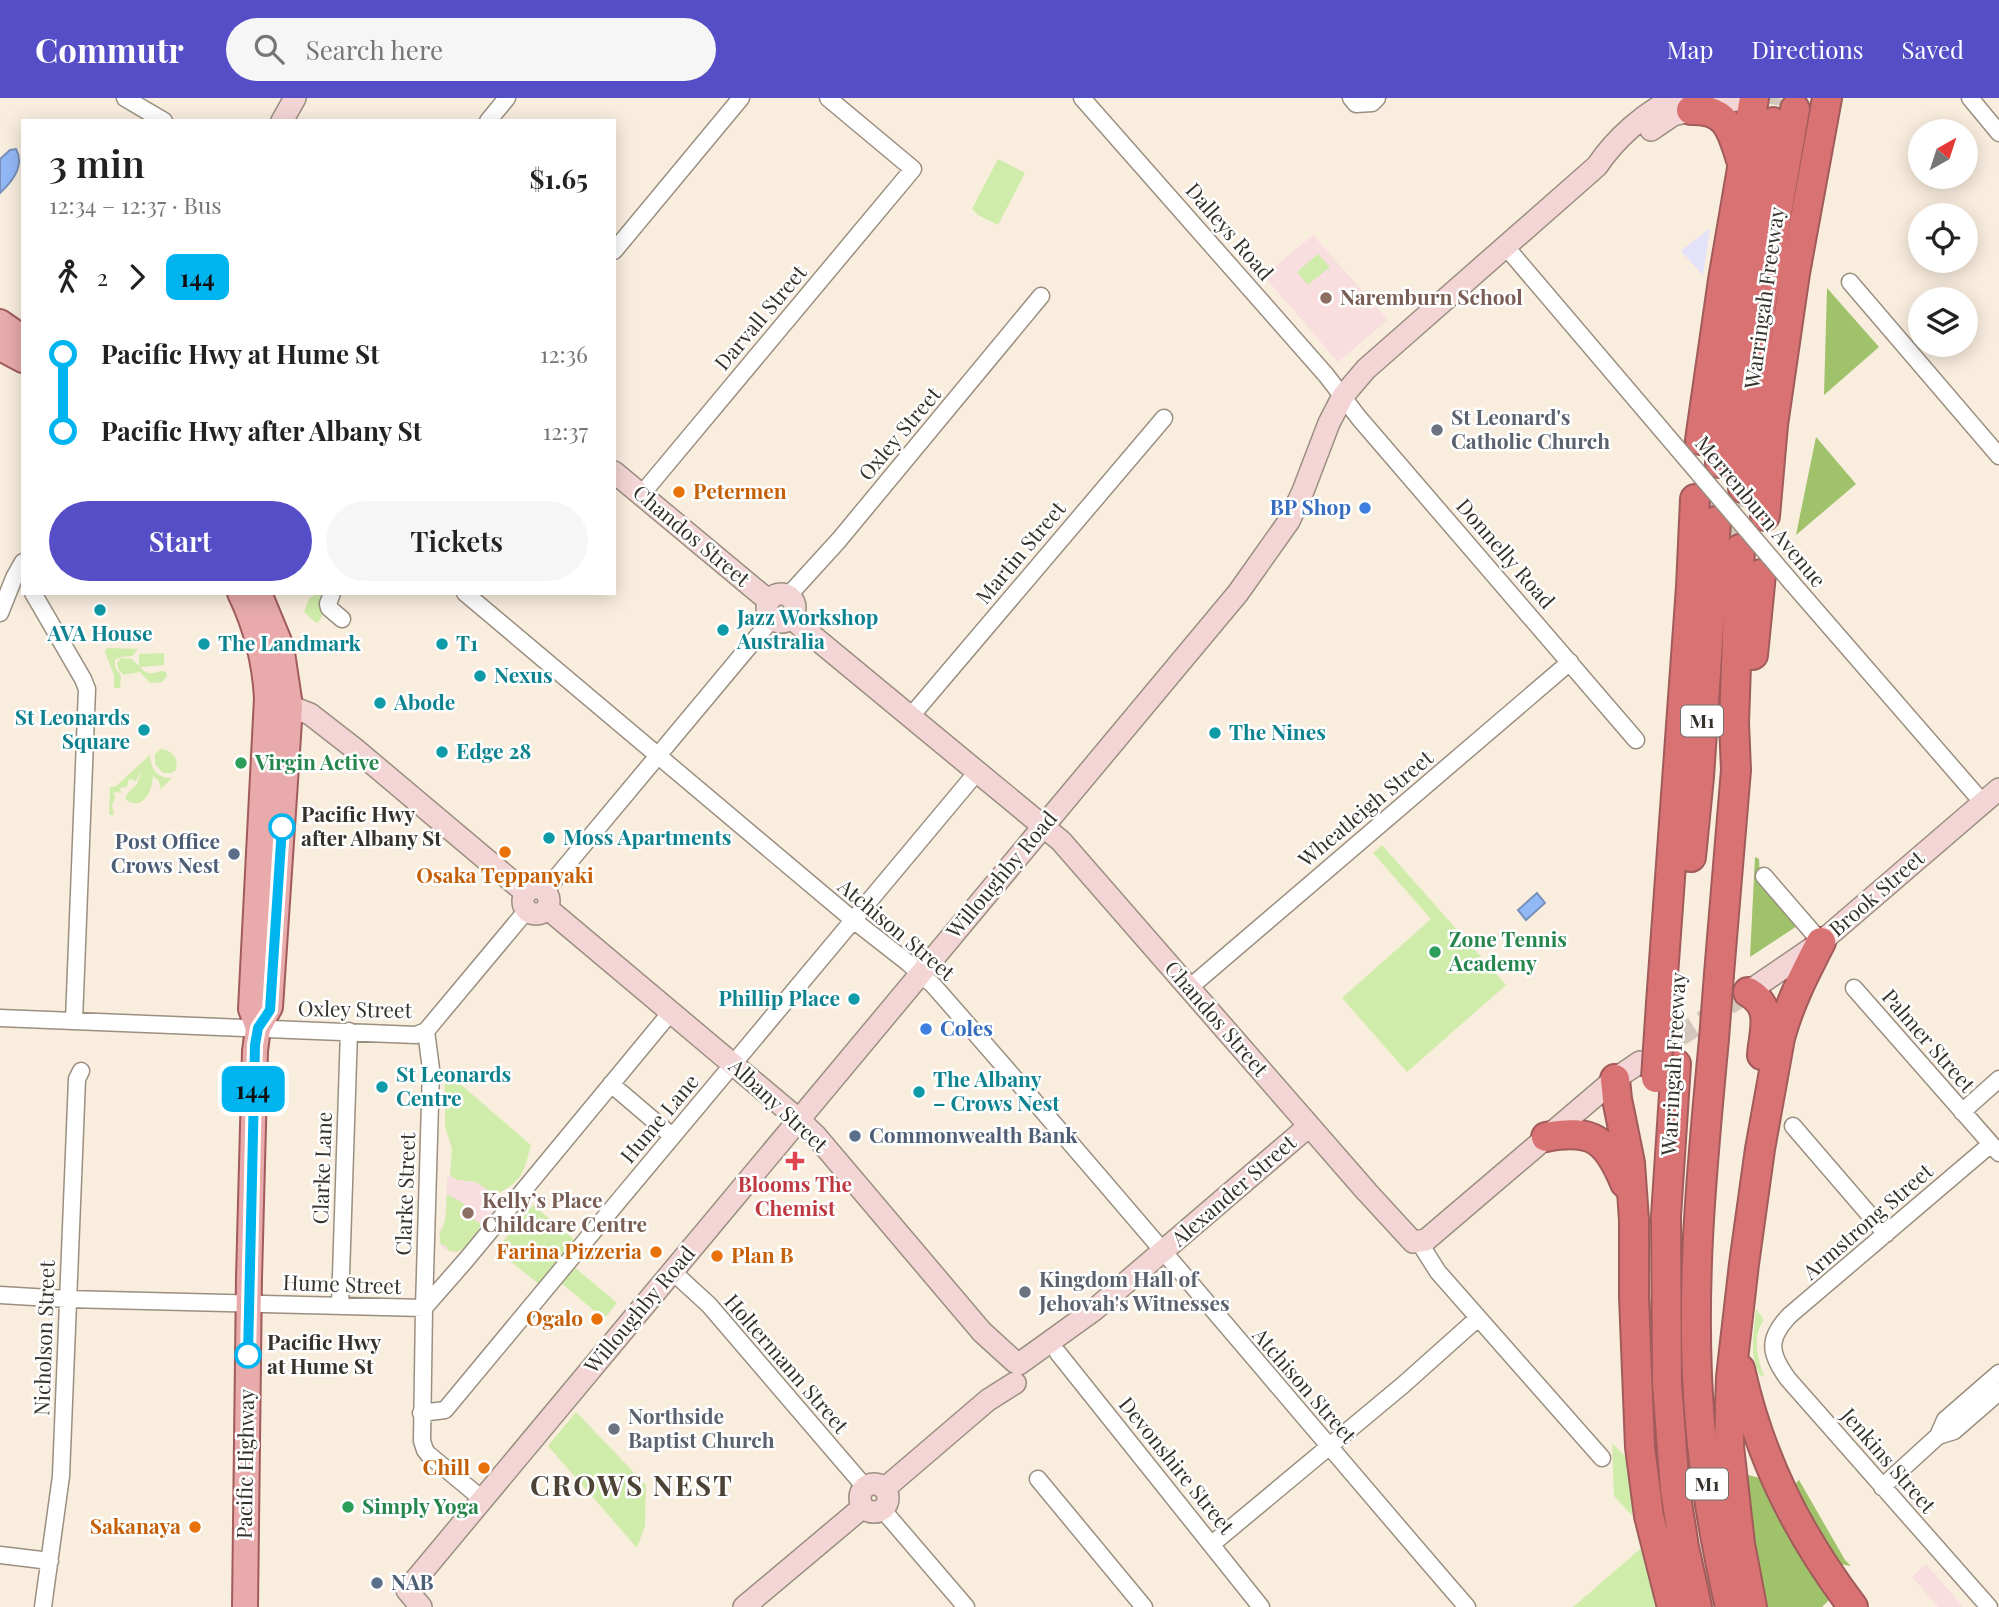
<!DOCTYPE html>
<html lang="en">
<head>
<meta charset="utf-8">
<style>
  :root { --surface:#fff; --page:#f6f6f6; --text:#222; --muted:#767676; --accent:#564ec6 }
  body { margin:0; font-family:"Playfair Display",serif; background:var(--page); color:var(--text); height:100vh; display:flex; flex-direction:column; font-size:26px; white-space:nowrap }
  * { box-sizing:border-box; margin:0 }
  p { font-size:23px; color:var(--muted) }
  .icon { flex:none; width:38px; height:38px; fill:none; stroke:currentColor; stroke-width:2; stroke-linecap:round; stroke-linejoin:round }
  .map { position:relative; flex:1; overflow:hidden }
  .details { position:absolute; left:21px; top:21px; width:595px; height:476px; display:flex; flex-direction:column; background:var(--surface); border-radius:0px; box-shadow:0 4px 18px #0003 }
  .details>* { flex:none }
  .badge { padding:0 14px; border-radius:10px; font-size:24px; line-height:46px }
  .needle { width:46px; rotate:39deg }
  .buttons { position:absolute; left:1908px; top:21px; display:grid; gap:14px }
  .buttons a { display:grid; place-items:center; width:70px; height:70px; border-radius:50%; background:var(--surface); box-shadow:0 4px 18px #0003; font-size:35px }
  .map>.badge { position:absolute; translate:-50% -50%; box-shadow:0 0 0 4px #fff }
  .legs { display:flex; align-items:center; gap:10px; height:77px; padding:0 28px; font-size:23px }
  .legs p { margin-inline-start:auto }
  .head { display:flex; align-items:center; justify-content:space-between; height:119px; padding:0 28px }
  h1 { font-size:38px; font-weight:600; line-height:52px }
  .primary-button { display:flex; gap:14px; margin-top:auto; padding:14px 28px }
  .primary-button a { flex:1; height:80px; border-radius:42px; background:var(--accent); color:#fff; font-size:28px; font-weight:600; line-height:80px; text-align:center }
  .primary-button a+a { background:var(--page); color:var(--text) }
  ul { padding:0 28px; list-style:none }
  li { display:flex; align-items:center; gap:24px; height:77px; font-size:26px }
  li i { display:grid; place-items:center; width:10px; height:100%; margin:0 9px; background:currentColor }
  li i::after { content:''; width:18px; height:18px; margin:-9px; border:5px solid; border-radius:50%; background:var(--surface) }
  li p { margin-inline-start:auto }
  li:first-child i { background:linear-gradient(#0000 50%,currentColor 0) }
  li:last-child i { background:linear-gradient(currentColor 50%,#0000 0) }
  header { display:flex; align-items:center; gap:42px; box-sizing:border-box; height:98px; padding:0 35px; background:var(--accent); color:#fff }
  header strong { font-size:33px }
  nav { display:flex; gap:38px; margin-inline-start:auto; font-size:24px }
  .search { width:490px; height:63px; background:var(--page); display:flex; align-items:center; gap:18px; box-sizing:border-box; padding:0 24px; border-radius:38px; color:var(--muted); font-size:26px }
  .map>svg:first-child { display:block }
</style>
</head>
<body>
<header>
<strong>Commutr</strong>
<div class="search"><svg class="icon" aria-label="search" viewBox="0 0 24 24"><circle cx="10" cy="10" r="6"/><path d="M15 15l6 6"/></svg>Search here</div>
<nav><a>Map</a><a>Directions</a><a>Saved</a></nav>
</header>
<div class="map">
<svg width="1999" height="1509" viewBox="0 0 1999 1509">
  <rect width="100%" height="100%" fill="#f9edde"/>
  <path fill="#e4e2f9" d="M1710,130L1703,177L1681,153Z"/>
  <path fill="#f9dee0" d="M1313,137L1388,222L1338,264L1264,178Z
    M450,1078L457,1082L476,1084L495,1097L496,1110L464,1150L454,1155L443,1150L441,1147L439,1133L445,1124L447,1080Z
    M1926,1466L1963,1509H1938L1912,1479Z"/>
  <path fill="#d0ecaa" d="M998,61L1025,75L998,127L978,117L972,111Z
    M1318,156L1330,169L1308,187L1297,174Z
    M316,496L321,498C324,506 324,518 318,525L315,524L304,514L309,501Z
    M110,550L138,551L132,558L121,559L115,562V569L121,578L120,590H114V577L105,554L106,551Z
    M164,555V567L140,569C148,578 152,575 162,573L166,574L167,578L162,584L150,585L140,574L124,577L119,572L117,565L121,560L132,561L139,568V556Z
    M161,651C173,652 180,662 175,673L171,675H163L155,666V656Z
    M150,657C151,671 156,680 171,680V681L161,691L159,683L153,678C152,693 144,713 126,702V697L137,686L142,671L136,683L129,681L127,689L120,690L121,695L114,694L115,700L112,707L114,717H109L110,689H115Z
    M1382,747L1506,887L1407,974L1342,900L1431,821L1373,755Z
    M445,973L531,1047C523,1076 523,1083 495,1097L476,1084L457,1082L450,1078L452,1051L445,1028Z
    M447,1096L463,1105L472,1120L482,1127L464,1150L457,1154L447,1152L448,1150L443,1146L441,1147C438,1134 441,1136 444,1125C447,1117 446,1105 447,1096Z
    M533,1107L576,1143L540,1187L496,1152Z
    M572,1167L617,1205L604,1221L559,1183Z
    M1756,1211L1764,1222C1752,1237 1757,1261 1764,1277L1762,1279C1748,1263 1754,1232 1756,1211Z
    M576,1314L646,1387L645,1428L637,1450L548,1348Z
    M1626,1335L1637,1414L1631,1415L1632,1418L1614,1398L1612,1345L1627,1360Z
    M1639,1452H1643L1655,1509H1573Z"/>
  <path fill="#9fc26a" d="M1827,190L1879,249L1824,297Z
    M1816,339L1856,386L1796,437Z
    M1755,759L1759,761L1760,779L1800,826L1750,859Z
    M1748,1377L1760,1380L1791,1444L1829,1502L1822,1509H1768L1757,1463L1749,1416Z
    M1799,1382L1845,1462L1851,1468L1839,1466L1832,1457L1794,1387Z"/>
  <path fill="#92b8f6" stroke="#7690b9" stroke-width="2" d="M16,51C25,67 12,84 0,95V61L10,52Z
    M1537,795L1545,805L1526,822L1518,812Z"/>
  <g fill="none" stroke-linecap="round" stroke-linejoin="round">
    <path stroke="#d2c7ba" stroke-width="21" stroke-dasharray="21 10" stroke-linecap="butt" d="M1650,957L1748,894"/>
    <path stroke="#d2c7ba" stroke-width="28" stroke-dasharray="28 14" stroke-linecap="butt" d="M1776,7L1777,0
      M1716,423L1720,365
      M1740,451L1743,390"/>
    <g stroke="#9a8f81" stroke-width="19">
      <path id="street" d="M125,0L164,23
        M1082,0L1326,277L1359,320L1636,642
        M1351,0L1356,6L1372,5L1377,0
        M1970,0L1999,35
        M488,23L507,0
        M1506,149L1678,351
        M614,153L741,0
        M1850,184L1999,358
        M641,397L913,71L828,0
        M1792,485L1983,705
        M33,495L83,581L87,591L74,923
        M332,495L328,506L329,510L342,521
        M465,495L852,821L907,864L933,887C1114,1092 1288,1302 1467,1509
        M788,498L839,442L1041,198
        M0,515L14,480L23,464
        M911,618L1164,320
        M1764,778L1821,844
        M545,793L772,521
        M1189,890L1570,564
        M1854,890L1999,1055
        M0,920L416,937L426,933L527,812
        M426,933L431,971L424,1210L422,1343L425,1352L428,1356L482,1401
        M611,986L672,1038
        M1962,1014L1999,981
        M1793,1028L1886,1136
        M1419,1144L1438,1174L1602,1360
        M672,1173L709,1207L865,1389
        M0,1197L67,1201L424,1210
        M340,1208L349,933
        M424,1210L466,1162L671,914
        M1058,1255L1261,1509
        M421,1315L445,1312C622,1099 799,885 977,674
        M1938,1338L1954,1333L1999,1294
        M1038,1381L1144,1509
        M1882,1389L1938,1338L1945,1322L1999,1275
        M882,1411L966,1509
        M1212,1446L1403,1287L1478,1220
        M0,1457L50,1463
        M43,1509L61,1378L77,981L81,973
        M1989,1509L1788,1281C1769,1255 1767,1241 1790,1217L1991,1046"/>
    </g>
    <g stroke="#9a8f81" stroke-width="24">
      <path id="secondary" d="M282,23L295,0
        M1651,32L1673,17L1744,0
        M614,374L769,503
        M767 510a14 14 0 1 1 28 0a14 14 0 1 1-28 0Z
        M791,520L1061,743L1367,1094L1413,1144L1426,1142L1615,981L1640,964
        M276,603L310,616L355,651L526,795
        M523 803a13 13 0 1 1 26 0a13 13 0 1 1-26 0Z
        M547,810L798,1021L816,1038L982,1234L1015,1264
        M1748,894L1821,844L1999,691
        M1019,1266L1094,1212L1309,1028
        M860 1400a14 14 0 1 1 28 0a14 14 0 1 1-28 0Z
        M884,1391L988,1302L1015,1285
        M421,1509L407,1492L1238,495L1289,423L1303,393L1329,325L1343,298L1366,271L1597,68C1615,41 1645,14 1675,0
        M744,1509L863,1409"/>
    </g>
    <g stroke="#a05b5a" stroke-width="28">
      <path id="primary" d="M0,224L23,240
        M0,250L23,262
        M240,495C256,528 265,564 267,600L251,911L258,930
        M245,1509L249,1180L255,953L258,930L270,909L290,608L281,548L259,495"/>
    </g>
    <g stroke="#a05b5a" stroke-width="32">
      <path id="highway" d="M1691,12C1727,10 1732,33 1741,62
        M1700,342L1723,182L1754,0
        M1720,365L1733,250L1773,24
        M1743,390L1750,294L1762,203L1795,11
        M1765,418L1773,327L1795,175L1827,0
        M1753,557L1761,476
        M1691,759L1699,679L1716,423
        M1719,876L1736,672L1734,625L1740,451
        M1748,894C1774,909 1764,932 1762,957
        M1661,905L1691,489L1695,401
        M1714,941C1702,1068 1689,1197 1700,1325C1705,1387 1716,1448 1730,1509
        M1676,966L1666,1118L1667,1285L1675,1392L1684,1449L1697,1509
        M1615,981L1617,1001L1630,1065L1634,1122V1198L1640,1349L1649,1418L1672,1509
        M1546,1039C1593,1030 1607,1042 1625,1085
        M1740,1271C1760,1361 1798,1436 1853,1509
        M1752,1509L1740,1446L1729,1348L1730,1308L1731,1279L1744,1166L1760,1051L1780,940C1789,906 1805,875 1821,844"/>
    </g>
    <use href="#street" stroke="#fff" stroke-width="16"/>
    <use href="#secondary" stroke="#f4d5d5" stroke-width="21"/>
    <use href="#primary" stroke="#e8aaab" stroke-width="24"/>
    <use href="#highway" stroke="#d97273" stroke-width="28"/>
    <g stroke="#9a8f81" stroke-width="19" stroke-linecap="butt">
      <path id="street-bridge" d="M1678,351L1792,485"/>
    </g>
    <g stroke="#a05b5a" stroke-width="32" stroke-linecap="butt">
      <path id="highway-bridge" d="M1714,941L1719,876
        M1656,980L1661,905"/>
    </g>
    <use href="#street-bridge" stroke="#fff" stroke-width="16"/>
    <use href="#highway-bridge" stroke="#d97273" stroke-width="28"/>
  </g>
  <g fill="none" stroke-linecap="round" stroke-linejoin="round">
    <g stroke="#fff" stroke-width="16">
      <path id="line-1" d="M248,1257L255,947L258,930L270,912L282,729"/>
    </g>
    <use href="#line-1" stroke="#00b5ef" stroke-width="10"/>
  </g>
  <g fill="#8d6e63" stroke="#fff" stroke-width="2.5">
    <circle cx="1326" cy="200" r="7"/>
    <circle cx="468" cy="1115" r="7"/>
  </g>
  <g fill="#6b7280" stroke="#fff" stroke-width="2.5">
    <circle cx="1437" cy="332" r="7"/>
    <circle cx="1025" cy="1194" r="7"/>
    <circle cx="614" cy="1331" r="7"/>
  </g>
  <g fill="#e8710a" stroke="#fff" stroke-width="2.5">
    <circle cx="679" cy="394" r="7"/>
    <circle cx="505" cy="754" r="7"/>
    <circle cx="656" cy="1154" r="7"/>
    <circle cx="717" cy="1158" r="7"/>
    <circle cx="597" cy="1221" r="7"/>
    <circle cx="484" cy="1370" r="7"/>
    <circle cx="195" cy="1429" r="7"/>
  </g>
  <g fill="#3f7fe0" stroke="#fff" stroke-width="2.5">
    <circle cx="1365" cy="410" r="7"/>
    <circle cx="926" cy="931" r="7"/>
  </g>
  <g fill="#0f9aa8" stroke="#fff" stroke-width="2.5">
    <circle cx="100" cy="512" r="7"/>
    <circle cx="723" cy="532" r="7"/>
    <circle cx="204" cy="546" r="7"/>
    <circle cx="442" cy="546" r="7"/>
    <circle cx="480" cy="578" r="7"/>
    <circle cx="380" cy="605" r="7"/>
    <circle cx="144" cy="632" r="7"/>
    <circle cx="1215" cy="635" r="7"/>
    <circle cx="442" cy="654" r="7"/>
    <circle cx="549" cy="740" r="7"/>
    <circle cx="854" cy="901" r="7"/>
    <circle cx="382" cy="989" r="7"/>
    <circle cx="919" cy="994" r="7"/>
  </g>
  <g fill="#2e9e5b" stroke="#fff" stroke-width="2.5">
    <circle cx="241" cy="665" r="7"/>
    <circle cx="1435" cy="854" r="7"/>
    <circle cx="348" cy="1409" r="7"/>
  </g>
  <g fill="#fff" stroke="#00b5ef" stroke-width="3.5">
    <circle cx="282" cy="729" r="12"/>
    <circle cx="248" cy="1257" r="12"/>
  </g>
  <g fill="#5c6f8a" stroke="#fff" stroke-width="2.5">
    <circle cx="234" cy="756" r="7"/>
    <circle cx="855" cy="1038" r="7"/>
    <circle cx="377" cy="1485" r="7"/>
  </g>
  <path fill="#e0444e" stroke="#fff" stroke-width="2.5" d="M791.5 1052.5h7v7h7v7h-7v7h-7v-7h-7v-7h7z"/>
  <g text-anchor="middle" stroke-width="5" stroke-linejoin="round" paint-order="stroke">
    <g fill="#fff" stroke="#726f6b" stroke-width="2">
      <rect x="1681" y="607.5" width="42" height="31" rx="5"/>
      <rect x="1686" y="1370.5" width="42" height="31" rx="5"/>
    </g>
    <g font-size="19" font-weight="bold" fill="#35312b">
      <text x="1702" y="630">M1</text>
      <text x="1707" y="1393">M1</text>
    </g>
    <g font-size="21" fill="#35312b" stroke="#fff">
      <text transform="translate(1229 134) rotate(49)" y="7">Dalleys Road</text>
      <text transform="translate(1765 200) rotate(-82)" y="7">Warringah Freeway</text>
      <text transform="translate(761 220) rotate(-50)" y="7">Darvall Street</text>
      <text transform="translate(900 336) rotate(-50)" y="7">Oxley Street</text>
      <text transform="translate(1760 414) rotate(50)" y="7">Merrenburn Avenue</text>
      <text transform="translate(691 438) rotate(40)" y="7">Chandos Street</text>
      <text transform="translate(1021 455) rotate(-50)" y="7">Martin Street</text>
      <text transform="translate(1505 456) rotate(49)" y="7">Donnelly Road</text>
      <text transform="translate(1366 711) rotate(-40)" y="7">Wheatleigh Street</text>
      <text transform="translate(1002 777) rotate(-50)" y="7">Willoughby Road</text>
      <text transform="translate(1877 796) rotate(-41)" y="7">Brook Street</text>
      <text transform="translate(896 832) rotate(40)" y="7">Atchison Street</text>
      <text transform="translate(355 912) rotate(1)" y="7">Oxley Street</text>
      <text transform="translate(1216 921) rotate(49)" y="7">Chandos Street</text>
      <text transform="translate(1928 943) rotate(49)" y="7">Palmer Street</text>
      <text transform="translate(1674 966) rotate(-87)" y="7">Warringah Freeway</text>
      <text transform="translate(778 1008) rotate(43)" y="7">Albany Street</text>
      <text transform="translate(660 1021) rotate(-50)" y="7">Hume Lane</text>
      <text transform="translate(323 1070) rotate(-88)" y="7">Clarke Lane</text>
      <text transform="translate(1234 1093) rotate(-41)" y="7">Alexander Street</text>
      <text transform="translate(406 1096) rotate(-88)" y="7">Clarke Street</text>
      <text transform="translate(1868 1124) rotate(-41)" y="7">Armstrong Street</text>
      <text transform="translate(342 1187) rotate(2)" y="7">Hume Street</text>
      <text transform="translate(640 1212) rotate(-50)" y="7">Willoughby Road</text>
      <text transform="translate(45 1240) rotate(-88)" y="7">Nicholson Street</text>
      <text transform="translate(786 1266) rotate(49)" y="7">Holtermann Street</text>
      <text transform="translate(1304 1288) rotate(49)" y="7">Atchison Street</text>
      <text transform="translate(1888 1363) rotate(49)" y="7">Jenkins Street</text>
      <text transform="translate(246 1366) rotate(-89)" y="7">Pacific Highway</text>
      <text transform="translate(1176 1368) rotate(51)" y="7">Devonshire Street</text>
    </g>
    <g font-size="21" font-weight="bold" fill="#785e54" stroke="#fff" text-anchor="start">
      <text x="1340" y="207">Naremburn School</text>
      <text x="482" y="1110">Kelly’s Place<tspan x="482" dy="24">Childcare Centre</tspan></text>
    </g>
    <g font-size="21" font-weight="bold" fill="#5b616d" stroke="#fff" text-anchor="start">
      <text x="1451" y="327">St Leonard's<tspan x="1451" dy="24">Catholic Church</tspan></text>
      <text x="1039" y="1189">Kingdom Hall of<tspan x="1039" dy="24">Jehovah's Witnesses</tspan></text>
      <text x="628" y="1326">Northside<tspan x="628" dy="24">Baptist Church</tspan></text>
    </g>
    <g font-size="21" font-weight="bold" fill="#c56008" stroke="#fff" text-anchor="end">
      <text x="693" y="401" text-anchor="start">Petermen</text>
      <text x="505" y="785" text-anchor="middle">Osaka Teppanyaki</text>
      <text x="642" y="1161">Farina Pizzeria</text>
      <text x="731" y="1165" text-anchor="start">Plan B</text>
      <text x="583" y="1228">Ogalo</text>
      <text x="470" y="1377">Chill</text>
      <text x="181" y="1436">Sakanaya</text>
    </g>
    <g font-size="21" font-weight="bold" fill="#366cbe" stroke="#fff" text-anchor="end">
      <text x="1351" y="417">BP Shop</text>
      <text x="940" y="938" text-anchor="start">Coles</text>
    </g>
    <g font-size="21" font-weight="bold" fill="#0d838f" stroke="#fff" text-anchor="start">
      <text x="737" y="527">Jazz Workshop<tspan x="737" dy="24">Australia</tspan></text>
      <text x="100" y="543" text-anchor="middle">AVA House</text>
      <text x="218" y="553">The Landmark</text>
      <text x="456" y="553">T1</text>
      <text x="494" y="585">Nexus</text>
      <text x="394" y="612">Abode</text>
      <text x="130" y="627" text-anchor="end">St Leonards<tspan x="130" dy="24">Square</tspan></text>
      <text x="1229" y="642">The Nines</text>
      <text x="456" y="661">Edge 28</text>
      <text x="563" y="747">Moss Apartments</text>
      <text x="840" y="908" text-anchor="end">Phillip Place</text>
      <text x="396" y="984">St Leonards<tspan x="396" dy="24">Centre</tspan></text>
      <text x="933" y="989">The Albany<tspan x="933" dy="24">– Crows Nest</tspan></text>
    </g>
    <g font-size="21" font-weight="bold" fill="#27864d" stroke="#fff" text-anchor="start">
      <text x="255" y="672">Virgin Active</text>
      <text x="1449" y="849">Zone Tennis<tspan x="1449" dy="24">Academy</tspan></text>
      <text x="362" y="1416">Simply Yoga</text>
    </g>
    <g font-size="21" font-weight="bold" fill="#35312b" stroke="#fff" text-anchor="start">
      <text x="301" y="724">Pacific Hwy<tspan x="301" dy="24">after Albany St</tspan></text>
      <text x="267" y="1252">Pacific Hwy<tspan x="267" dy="24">at Hume St</tspan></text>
    </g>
    <g font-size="21" font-weight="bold" fill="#4e5e75" stroke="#fff" text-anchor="start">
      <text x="220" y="751" text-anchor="end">Post Office<tspan x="220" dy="24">Crows Nest</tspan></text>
      <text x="869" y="1045">Commonwealth Bank</text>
      <text x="391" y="1492">NAB</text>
    </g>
    <g font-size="21" font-weight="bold" fill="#be3a42" stroke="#fff">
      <text x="795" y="1094">Blooms The<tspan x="795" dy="24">Chemist</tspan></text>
    </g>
    <g font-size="28" font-weight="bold" letter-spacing="2" fill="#4c4236" stroke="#fff">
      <text x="632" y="1398">CROWS NEST</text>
    </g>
  </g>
</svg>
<div class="buttons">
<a><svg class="needle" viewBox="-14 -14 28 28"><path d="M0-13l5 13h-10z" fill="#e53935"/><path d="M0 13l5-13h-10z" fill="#767676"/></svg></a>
<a><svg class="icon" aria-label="locate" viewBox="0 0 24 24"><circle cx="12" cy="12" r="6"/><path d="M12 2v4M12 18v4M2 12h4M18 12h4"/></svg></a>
<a><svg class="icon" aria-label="layers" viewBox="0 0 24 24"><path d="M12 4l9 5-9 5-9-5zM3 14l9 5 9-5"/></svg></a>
</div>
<b class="badge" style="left:253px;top:991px;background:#00b5ef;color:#111">144</b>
<section class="details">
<div class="head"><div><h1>3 min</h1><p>12:34 – 12:37 · Bus</p></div><b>$1.65</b></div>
<div class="legs"><svg class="icon" aria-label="walk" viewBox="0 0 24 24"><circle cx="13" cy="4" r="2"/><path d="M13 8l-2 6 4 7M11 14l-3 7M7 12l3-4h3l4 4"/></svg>2<svg class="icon" aria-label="forward" viewBox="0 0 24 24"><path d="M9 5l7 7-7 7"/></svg><b class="badge" style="background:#00b5ef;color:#111">144</b></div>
<ul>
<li><i style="color:#00b5ef"></i><b>Pacific Hwy at Hume St</b><p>12:36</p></li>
<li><i style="color:#00b5ef"></i><b>Pacific Hwy after Albany St</b><p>12:37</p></li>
</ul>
<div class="primary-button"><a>Start</a><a>Tickets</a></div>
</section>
</div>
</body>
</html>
